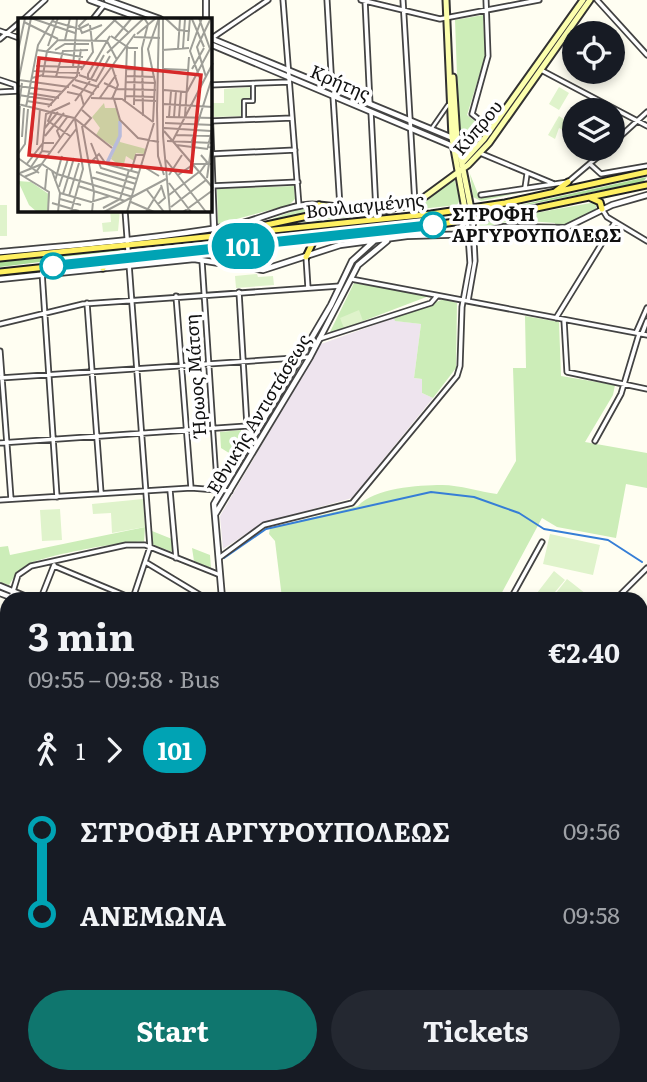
<!DOCTYPE html>
<html lang="en">
<head>
<meta charset="utf-8">
<style>
  :root { --surface:#171b24; --page:#242831; --text:#f1f3f6; --muted:#9ea1a6; --accent:#0f766e }
  body { margin:0; font-family:Literata,serif; background:var(--page); color:var(--text); height:100vh; display:flex; flex-direction:column; font-size:26px; white-space:nowrap }
  * { box-sizing:border-box; margin:0 }
  p { font-size:23px; color:var(--muted) }
  .icon { flex:none; width:38px; height:38px; fill:none; stroke:currentColor; stroke-width:2; stroke-linecap:round; stroke-linejoin:round }
  .map { position:relative; flex:1; overflow:hidden }
  .details { position:absolute; left:0px; top:592px; width:648px; height:492px; display:flex; flex-direction:column; background:var(--surface); border-radius:21px 21px 0 0; box-shadow:0 4px 10px #0003 }
  .details>* { flex:none }
  .badge { padding:0 14px; border-radius:23px; font-size:24px; line-height:46px }
  .controls { position:absolute; left:562px; top:21px; display:grid; gap:14px }
  .controls a { display:grid; place-items:center; width:63px; height:63px; border-radius:50%; background:var(--surface); box-shadow:0 4px 10px #0003; font-size:35px }
  .map>.badge { position:absolute; translate:-50% -50%; box-shadow:0 0 0 4px #fff }
  .legs { display:flex; align-items:center; gap:10px; height:77px; padding:0 28px; font-size:23px }
  .legs p { margin-inline-start:auto }
  .headline { display:flex; align-items:center; justify-content:space-between; height:119px; padding:0 28px }
  h1 { font-size:38px; font-weight:700; line-height:52px }
  .action { display:flex; gap:14px; margin-top:auto; padding:14px 28px }
  .action a { flex:1; height:80px; border-radius:42px; background:var(--accent); color:#fff; font-size:28px; font-weight:700; line-height:80px; text-align:center }
  .action a+a { background:var(--page); color:var(--text) }
  ul { padding:0 28px; list-style:none }
  li { display:flex; align-items:center; gap:24px; height:84px; font-size:26px }
  li i { display:grid; place-items:center; width:10px; height:100%; margin:0 9px; background:currentColor }
  li i::after { content:''; width:18px; height:18px; margin:-9px; border:5px solid; border-radius:50%; background:var(--surface) }
  li p { margin-inline-start:auto }
  li:first-child i { background:linear-gradient(#0000 50%,currentColor 0) }
  li:last-child i { background:linear-gradient(currentColor 50%,#0000 0) }
  .map>svg:first-child { display:block }
</style>
</head>
<body>
<div class="map">
<svg width="647" height="1082" viewBox="0 0 647 1082">
  <rect width="100%" height="100%" fill="#fffef2"/>
  <path fill="#eee4ee" d="M394,318L396,321L421,324L414,378L422,379V393L433,398L352,498L263,523L223,549L220,516L321,344Z"/>
  <path fill="#ccedb8" d="M483,15L485,57L467,115L486,130L469,152L463,151L459,131L455,20Z
    M470,174L480,199L492,191L551,186L481,201L473,197Z
    M454,178L460,200L457,205L267,226L312,217L329,208L372,213L421,206Z
    M294,186L295,199L289,205L218,224L217,189Z
    M596,202V210L576,223L555,227V223L516,220L479,228L480,223Z
    M307,206L312,210L302,217L217,233L261,223Z
    M354,283L429,296L329,334Z
    M444,299L457,303L456,368L433,398L422,393V379L414,378L421,324L395,321L394,318Z
    M525,316L559,322L561,376L615,385L613,395L585,442L647,453V488L626,484L616,538L557,527L542,518L499,598H282L275,541L269,534L270,528L358,506C374,488 418,485 442,485C460,485 480,492 497,494L516,461L513,368H526Z
    M303,361L231,486L229,487V486Z
    M241,430L244,449L228,478H223L222,466L229,453L221,448L220,432Z
    M145,527L144,542C128,540 41,556 27,565C19,569 14,577 9,585L0,582V547L8,546L10,555Z
    M152,531L172,539L173,552L153,545Z
    M192,548L210,555L211,568L194,561Z"/>
  <path fill="#acde97" d="M647,177L643,182L480,214Z
    M456,213L385,228L137,252V249Z
    M120,249V252L0,267V262Z"/>
  <path fill="#dff3cb" d="M251,87L252,99L242,101L243,116L214,117L213,103H224V89Z
    M559,87L569,93L559,110L549,104Z
    M559,116L574,126L570,133L559,128L555,139L548,135Z
    M0,205H7V236H0Z
    M110,210H120L118,231L103,232L102,223L111,222Z
    M257,274L258,277L273,276L274,285L236,288L235,276Z
    M359,310L363,321L344,328L340,318Z
    M143,499L145,527L112,533L111,513L93,514L92,504Z
    M60,509L62,540L42,541L40,510Z
    M550,534L600,545L593,575L543,564Z
    M554,571L565,580L550,598L537,593Z
    M567,579L590,597L589,598H552Z"/>
  <g fill="none" stroke-linecap="round" stroke-linejoin="round">
    <path stroke="#367ed6" stroke-width="2" d="M224,558L266,529L431,492L474,497L519,513L544,529L608,540L642,562"/>
    <g stroke="#434343" stroke-width="6">
      <path id="pedestrian" d="M244,120V101H253V83
        M432,128L448,105
        M213,429L217,488
        M559,1076L565,1082"/>
    </g>
    <g stroke="#434343" stroke-width="7">
      <path id="minor" d="M283,0L299,206
        M327,0L332,89
        M361,0L440,19L539,0
        M365,0L370,104
        M403,0L415,204
        M486,0L488,56L472,114L491,129
        M597,0L647,55
        M24,19L45,0
        M93,19L104,5
        M0,31L19,38
        M212,38L268,0
        M0,39L19,23
        M541,70L647,126
        M0,80L15,85L16,91
        M210,85L289,82
        M0,92L19,91
        M333,96L340,207
        M371,112L376,211
        M210,121L292,118
        M612,144L647,112
        M480,153L552,183
        M210,154L295,150
        M590,164L601,174L647,166
        M210,186L298,182
        M525,188L527,174
        M481,195L568,182L607,149
        M602,209L607,217L647,241
        M125,210L150,547L133,598
        M306,257L308,288
        M202,261L213,429
        M42,272L57,497
        M351,279L647,335
        M239,292L247,426L258,432
        M176,296L191,488
        M468,301L475,261L473,220
        M87,303L101,493
        M556,318L615,222
        M564,320L567,372L647,389
        M0,324L83,304L340,286
        M636,333L647,308
        M642,334L647,321
        M319,339L431,303L437,296
        M0,351L11,499
        M0,378L310,357
        M595,441L621,394L639,334
        M0,443L247,426
        M170,490L176,558
        M0,500L191,488L230,491
        M219,558L264,525L352,503L457,376L460,366L462,307L470,263L467,220
        M147,563L205,598
        M54,566L131,598
        M11,598L18,575L31,566L126,545H145L220,575
        M41,598L54,565
        M511,598L542,542
        M617,598L647,568
        M640,635L647,628
        M0,637L7,640
        M640,664L647,669
        M640,688L647,687
        M0,695L7,679
        M0,722L7,724
        M0,763L7,766
        M640,766L647,761
        M0,784L7,787
        M640,784L647,785
        M640,794L644,823L640,836
        M0,810L7,808
        M0,854H7
        M640,863L647,864
        M0,892H7
        M0,904L7,1032
        M640,920L647,908
        M0,959H7
        M640,1012L647,1016
        M640,1024L647,1017
        M640,1055L647,1059
        M51,1076V1082
        M85,1076L86,1082
        M532,1076V1082
        M574,1076L577,1082
        M334,1081L493,1076
        M161,1082L162,1076
        M197,1082V1076
        M225,1082V1076
        M239,1082L240,1076
        M265,1082L266,1076
        M291,1082V1076
        M590,1082L595,1076
        M623,1082L626,1076"/>
    </g>
    <g stroke="#434343" stroke-width="8">
      <path id="tertiary" d="M90,0L142,19
        M107,0L160,19
        M206,0V19
        M210,38L455,139
        M210,44L455,147
        M210,121L214,229
        M455,235L466,221
        M0,252C76,245 155,239 230,226C257,222 294,201 319,205
        M0,279L194,259L263,270L340,245L407,236L475,234L504,227L565,228L612,205L647,195
        M216,513L310,357L358,265L387,241
        M0,586L29,598
        M0,593L13,598
        M222,598L214,504L331,305L352,261L374,241
        M640,729L647,727
        M640,733L647,731
        M640,952L647,956
        M640,959L647,963
        M0,1036L7,1035
        M0,1075L13,1082
        M126,1076L128,1082
        M330,1076L331,1082
        M334,1076L336,1082"/>
    </g>
    <g stroke="#323232" stroke-width="9">
      <path id="secondary" d="M446,0L452,138L467,220
        M453,77L457,139L473,219
        M462,163L484,139L583,0
        M319,205L376,211L415,204L468,165L489,143L590,0"/>
    </g>
    <g stroke="#212121" stroke-width="9">
      <path id="primary" d="M556,191L568,182
        M591,198L600,202L602,209
        M238,231L308,216L319,205
        M306,257L315,238
        M0,258L431,214L505,203L647,172
        M95,261L103,268
        M0,272L421,227L508,214L647,185"/>
    </g>
    <use href="#pedestrian" stroke="#fff" stroke-width="2.5"/>
    <use href="#minor" stroke="#fff" stroke-width="3.5"/>
    <use href="#tertiary" stroke="#fff" stroke-width="4.5"/>
    <use href="#secondary" stroke="#fcffad" stroke-width="5"/>
    <use href="#primary" stroke="#fff062" stroke-width="5"/>
  </g>
  <g fill="none" stroke-linecap="round" stroke-linejoin="round">
    <g stroke="#fff" stroke-width="16">
      <path id="line-1" d="M53,266L433,225"/>
    </g>
    <use href="#line-1" stroke="#00a3b4" stroke-width="10"/>
  </g>
  <g fill="#fff" stroke="#00a3b4" stroke-width="3.5">
    <circle cx="433" cy="225" r="12"/>
    <circle cx="53" cy="266" r="12"/>
  </g>
  <g text-anchor="middle" stroke-width="7" stroke-linejoin="round" paint-order="stroke">
    <g font-size="18" fill="#101010" stroke="#fff">
      <text transform="translate(340 83) rotate(23)" y="6">Κρήτης</text>
      <text transform="translate(478 128) rotate(-50)" y="6">Κύπρου</text>
      <text transform="translate(365 206) rotate(-6)" y="6">Βουλιαγμένης</text>
      <text transform="translate(196 375) rotate(-94)" y="6">Ήρωος Μάτση</text>
      <text transform="translate(259 414) rotate(-59)" y="6">Εθνικής Αντιστάσεως</text>
    </g>
    <g font-size="18" font-weight="bold" fill="#101010" stroke="#fff" text-anchor="start">
      <text x="452" y="221">ΣΤΡΟΦΗ<tspan x="452" dy="21">ΑΡΓΥΡΟΥΠΟΛΕΩΣ</tspan></text>
    </g>
  </g>
  <g transform="translate(18 18)">
    <rect width="194" height="194" fill="#fffef2"/>
    <path d="M86,85L87,90H98L103,104L102,124L128,131L126,136L118,135L116,143L108,138L105,150L93,141L97,130L78,117L82,110L74,99ZM0,163L13,164L32,177L30,194H19L11,187Z" fill="#ccedb8"/>
    <path fill="none" stroke="#b3d5fa" stroke-width="3.5" d="M89,145L102,118V103"/>
    <path fill="none" stroke="#9f9f98" stroke-width="2" d="M13,0L57,15M69,0L61,8L64,15L84,7M94,0L110,14M141,0L139,92L140,138L146,157M145,0V118L152,194M147,0L160,12L172,13M152,0L174,1L186,29M184,0L172,33L184,66M34,3L61,11L71,6M6,4L40,21M119,16L138,0M93,18L111,30H120H115M116,19L142,20M97,20L113,1M47,22L52,0M77,22L99,0M89,23L99,42M170,23L172,0M30,28L40,0M165,30L167,1M160,31L162,1M19,32L65,39M37,32L47,26H71M144,32L171,30M0,33L7,0M89,35L126,0M28,42L62,44M18,48L64,49M55,49L59,0M94,49L100,67L94,81M109,51L142,52M146,51L170,52M174,51L186,30M63,52L75,34L72,7M16,53L62,55M76,56L73,61L86,37M61,57L78,63L92,38M24,58L58,60M108,58L137,59M38,59L45,33L70,32M188,59L179,29L193,0M14,60L25,57L29,33L40,22L89,23M1,62L51,69M57,62L81,69M70,62V56L92,18M108,64L137,65M0,65L13,0M86,65L99,71L138,72M54,67L76,76M0,68L45,74M146,72L168,74M49,74L63,77L66,88M169,74L192,31L181,0M10,75L41,80M0,77L35,82M107,78L136,79M73,80L104,81L135,104M81,81L98,57M96,81L102,102L120,120L141,124M116,82L138,83M9,83L34,87M57,83L72,63M107,83L109,29M0,86L56,100L94,130M1,86L4,65M146,86L195,89M116,87L117,33M8,89L20,27L36,0M30,89L59,58L63,31M35,92L30,103L52,118M64,92L73,100L66,108M125,98L124,30L130,6L126,0M167,98L171,39M148,99L195,100M151,99L153,73M156,99L158,73M161,99L163,74M135,104L137,64L130,31L141,0M147,105L195,107M195,107L190,129L195,130M64,108L76,174L74,194M146,110L193,113M26,111L40,94M146,113L195,170M0,114L2,88M158,117L192,118M27,118L46,95M4,119L6,90M42,120L39,113L50,98M149,123L195,125M154,124L195,45M73,125L83,150L119,161M13,126L16,90M19,127L22,91M158,127L190,131M24,133L28,96L52,85M40,135L59,110M0,136L7,126L10,91M0,140L21,155M148,142L188,194M175,144L174,123L193,63M24,146L39,156L115,179M71,146L81,136L88,146M88,146L121,155M8,147L25,125H36M123,147L141,158M13,149L24,133L33,134M34,153L42,175L40,194M113,153L118,137H127M78,154L118,166M182,154L189,144L183,137M0,155L31,174L30,194M2,155L24,146M151,157L164,137M160,157L176,146H195M6,159L18,154L117,16M73,159L116,172M189,160L193,131M37,163L44,138M151,165L173,194M60,168L107,183M41,169L50,141M27,172L29,151M129,172L146,194M42,175L73,184L92,178M45,176L56,140M151,177L181,154M51,178L61,145M42,181L63,187M113,184L136,194M34,185L61,193M140,186L147,180L143,167M153,189L188,162M85,190L102,181L111,152M53,194L65,151L57,101M86,194L148,161M109,194L136,105M128,194L144,168M165,194L195,172"/>
    <path fill="#d62828" fill-opacity="0.15" stroke="#d62828" stroke-width="3.5" d="M21,40L183,57L173,154L11,137Z"/>
    <rect width="194" height="194" fill="none" stroke="#101010" stroke-width="3.5"/>
  </g>
</svg>
<div class="controls">
<a><svg class="icon" aria-label="locate" viewBox="0 0 24 24"><circle cx="12" cy="12" r="6"/><path d="M12 2v4M12 18v4M2 12h4M18 12h4"/></svg></a>
<a><svg class="icon" aria-label="layers" viewBox="0 0 24 24"><path d="M12 4l9 5-9 5-9-5zM3 14l9 5 9-5"/></svg></a>
</div>
<b class="badge" style="left:243px;top:246px;background:#00a3b4;color:#fff">101</b>
<section class="details">
<div class="headline"><div><h1>3 min</h1><p>09:55 – 09:58 · Bus</p></div><b>€2.40</b></div>
<div class="legs"><svg class="icon" aria-label="walk" viewBox="0 0 24 24"><circle cx="13" cy="4" r="2"/><path d="M13 8l-2 6 4 7M11 14l-3 7M7 12l3-4h3l4 4"/></svg>1<svg class="icon" aria-label="forward" viewBox="0 0 24 24"><path d="M9 5l7 7-7 7"/></svg><b class="badge" style="background:#00a3b4;color:#fff">101</b></div>
<ul>
<li><i style="color:#00a3b4"></i><b>ΣΤΡΟΦΗ ΑΡΓΥΡΟΥΠΟΛΕΩΣ</b><p>09:56</p></li>
<li><i style="color:#00a3b4"></i><b>ΑΝΕΜΩΝΑ</b><p>09:58</p></li>
</ul>
<div class="action"><a>Start</a><a>Tickets</a></div>
</section>
</div>
</body>
</html>
